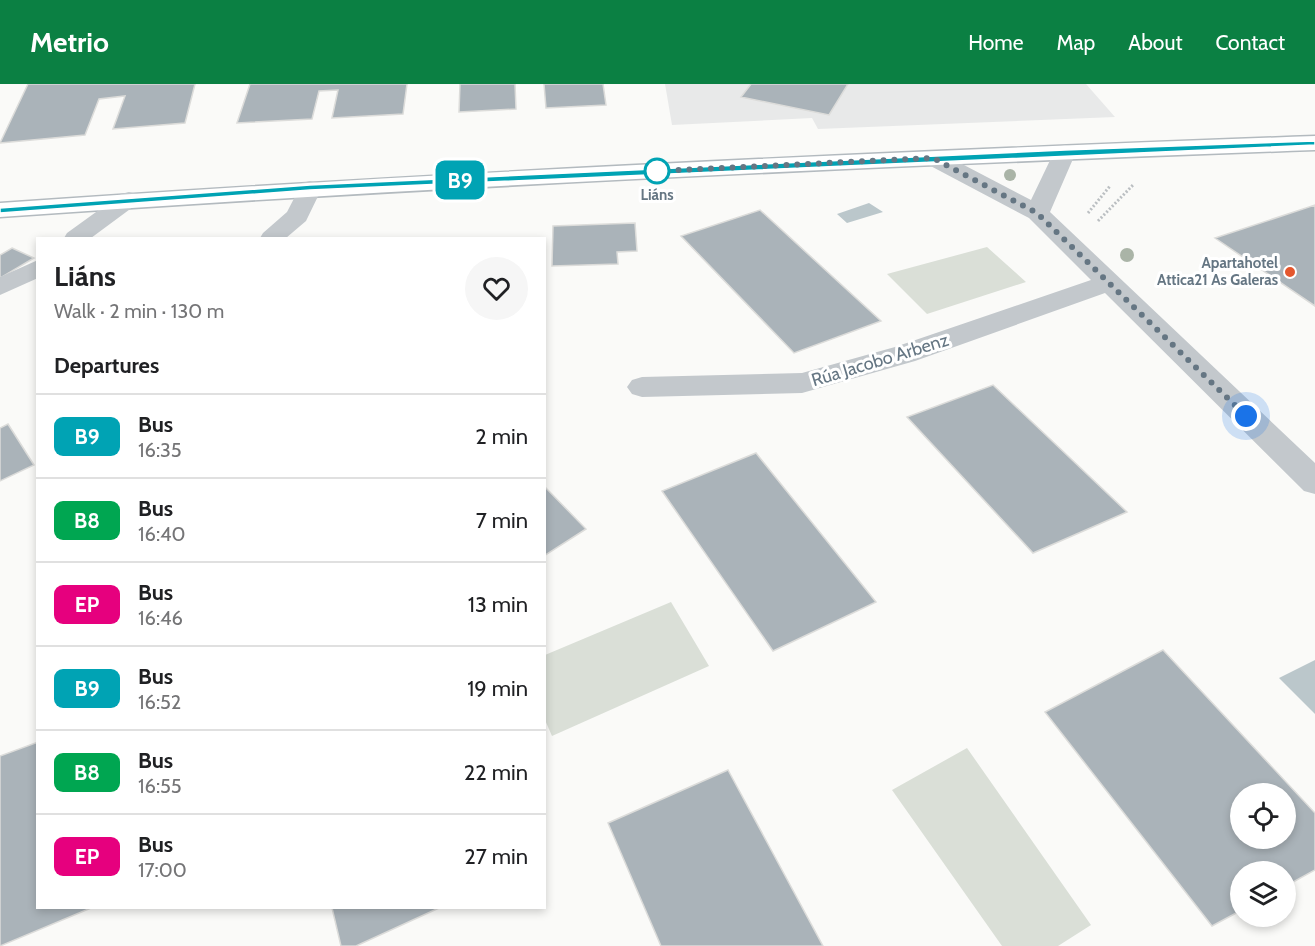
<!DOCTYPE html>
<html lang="en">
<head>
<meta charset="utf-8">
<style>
  :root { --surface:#fff; --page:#f6f6f6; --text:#202124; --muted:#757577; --line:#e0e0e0; --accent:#0b8043 }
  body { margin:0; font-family:Cabin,sans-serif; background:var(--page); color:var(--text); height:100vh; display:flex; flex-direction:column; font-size:22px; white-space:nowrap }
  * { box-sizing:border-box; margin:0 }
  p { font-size:20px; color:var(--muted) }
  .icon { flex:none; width:33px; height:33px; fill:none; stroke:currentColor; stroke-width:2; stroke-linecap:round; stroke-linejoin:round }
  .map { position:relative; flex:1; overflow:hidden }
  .drawer { position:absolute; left:36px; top:153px; width:510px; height:672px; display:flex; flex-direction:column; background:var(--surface); border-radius:0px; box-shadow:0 3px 9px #0003 }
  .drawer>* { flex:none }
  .badge { padding:0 12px; border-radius:9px; font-size:21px; line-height:39px }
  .controls { position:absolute; left:1230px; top:699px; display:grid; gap:12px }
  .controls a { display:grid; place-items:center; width:66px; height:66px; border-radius:50%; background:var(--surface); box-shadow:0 3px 9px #0003; font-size:30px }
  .you { position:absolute; width:30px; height:30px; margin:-15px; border:4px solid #fff; border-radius:50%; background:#1a73e8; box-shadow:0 0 0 9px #1a73e833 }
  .map>.badge { position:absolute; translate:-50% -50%; box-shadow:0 0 0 3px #fff }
  h2 { padding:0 18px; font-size:22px; line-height:54px }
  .round { display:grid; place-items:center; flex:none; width:63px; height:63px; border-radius:32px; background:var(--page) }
  .headline { display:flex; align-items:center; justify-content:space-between; height:102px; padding:0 18px }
  h1 { font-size:28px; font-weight:700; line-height:45px }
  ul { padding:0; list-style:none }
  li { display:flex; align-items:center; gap:18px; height:84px; padding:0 18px; border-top:2px solid var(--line) }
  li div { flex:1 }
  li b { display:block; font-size:22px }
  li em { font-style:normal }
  li .badge { min-width:66px; font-weight:700; text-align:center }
  header { display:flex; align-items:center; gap:36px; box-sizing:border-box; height:84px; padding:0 30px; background:var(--accent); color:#fff }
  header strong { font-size:28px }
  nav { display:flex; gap:33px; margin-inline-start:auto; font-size:21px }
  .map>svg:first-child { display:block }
</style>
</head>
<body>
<header>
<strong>Metrio</strong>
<nav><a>Home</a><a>Map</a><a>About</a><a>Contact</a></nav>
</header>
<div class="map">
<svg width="1315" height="862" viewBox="0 0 1315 862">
  <rect width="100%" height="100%" fill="#fafaf8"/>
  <path fill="#e8e9e9" d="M665,0H1086L1115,33L818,45L812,34L672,41Z"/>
  <path fill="#dadfd7" d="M987,163L1026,198L927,230L887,190Z
    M671,518L709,582L552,652L545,636V571Z
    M967,664L1091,841L1058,862H1002L892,706Z"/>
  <path fill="#bbc7cb" d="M869,119L883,128L847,139L837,130Z
    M1315,576V630L1279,594Z"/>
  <path fill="#aab3b9" stroke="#dcdcda" stroke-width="1.5" fill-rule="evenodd" d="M28,0H195L185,39L113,45L125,12L99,15L85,51L0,59Z
    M250,0H407L403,30L332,34L338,6L319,7L312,35L237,39Z
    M460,0H515L516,25L459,28Z
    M544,0H603L606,21L546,24Z
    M751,0H848L829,31L741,13Z
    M1315,121V222L1215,154Z
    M760,126L881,237L794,269L681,152Z
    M635,139L637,167L617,168L618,180L552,182L553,142Z
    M12,164L34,174L0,194V171Z
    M993,301L1127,428L1033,469L907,333Z
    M8,340L34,381L0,397V344Z
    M756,369L876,518L773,567L662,407Z
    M544,402L586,445L544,472Z
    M1163,566L1315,729V786L1286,802V788H1240V827L1212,842L1045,628ZM1240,710H1286V754H1240Z
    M38,658V824H91L0,862V672Z
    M728,686L823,862H661L608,739Z
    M332,824H439L356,862H341Z"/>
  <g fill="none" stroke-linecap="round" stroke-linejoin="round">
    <g stroke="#b3babf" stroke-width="3">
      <path id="secondary" d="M1315,52V66C876,82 438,102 0,133V119C438,88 876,68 1315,52Z"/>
    </g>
    <path stroke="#bbbfc2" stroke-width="3" stroke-dasharray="2 2" stroke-linecap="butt" d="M1088,129L1110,102
      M1098,137L1134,100"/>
    <path fill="#c3c8cc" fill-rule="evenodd" d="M1065,61L1073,63L1076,68L1050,128L1315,379V410L1304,407L1105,209L915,277L802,309L642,313L632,310L627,303L632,296L642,293L802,289L895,263L1091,196L1029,134L925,79L922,74L925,69L933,67L941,69L1031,116L1054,68L1057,63Z
      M310,97L318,99L322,104L306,137L286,154H260L263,149L287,128L302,99Z
      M129,108L137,110L141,115L137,120L91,154H64L67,149L121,110Z
      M38,176V194L0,211V193Z"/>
    <use href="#secondary" fill="#fff" fill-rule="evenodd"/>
  </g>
  <g fill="#aab4a7">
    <circle cx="1010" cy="91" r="6"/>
    <circle cx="1127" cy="171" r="7"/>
  </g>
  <path fill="#00a3b4" stroke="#fff" stroke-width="1.5" d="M1315,57V61L310,106L0,129V124L310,101L1065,66Z"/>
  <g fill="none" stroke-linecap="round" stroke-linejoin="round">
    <path stroke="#657683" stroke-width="6" stroke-dasharray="0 10.8" d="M657,87L933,74L1037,129L1246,332"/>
  </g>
  <circle fill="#fff" stroke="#00a3b4" stroke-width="3" cx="657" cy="87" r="12"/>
  <circle fill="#e4572e" stroke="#fff" stroke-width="2" cx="1290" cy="188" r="6"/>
  <g text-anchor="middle" stroke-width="6" stroke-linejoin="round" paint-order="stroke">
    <g font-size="15" font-weight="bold" fill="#657683" stroke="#fff">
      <text x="657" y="116">Liáns</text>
    </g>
    <g font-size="15" font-weight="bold" fill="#657683" stroke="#fff" text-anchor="end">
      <text x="1278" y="184">Apartahotel<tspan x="1278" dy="17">Attica21 As Galeras</tspan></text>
    </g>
    <g font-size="18" fill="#657683" stroke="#fff">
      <text transform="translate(880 276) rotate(-17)" y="6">Rúa Jacobo Arbenz</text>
    </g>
  </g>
</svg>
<div class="controls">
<a><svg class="icon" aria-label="locate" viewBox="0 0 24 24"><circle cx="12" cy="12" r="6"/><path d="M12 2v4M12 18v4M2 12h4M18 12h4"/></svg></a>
<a><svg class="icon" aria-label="layers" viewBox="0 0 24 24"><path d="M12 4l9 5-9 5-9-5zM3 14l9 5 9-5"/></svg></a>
</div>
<div class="you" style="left:1246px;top:332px"></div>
<b class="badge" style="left:460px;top:96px;background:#00a3b4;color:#fff">B9</b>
<section class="drawer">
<div class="headline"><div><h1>Liáns</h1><p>Walk · 2 min · 130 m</p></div><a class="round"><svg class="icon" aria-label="heart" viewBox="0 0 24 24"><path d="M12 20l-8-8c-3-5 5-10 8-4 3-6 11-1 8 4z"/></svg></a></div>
<h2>Departures</h2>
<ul>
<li><span class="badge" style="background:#00a3b4;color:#fff">B9</span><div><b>Bus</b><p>16:35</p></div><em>2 min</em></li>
<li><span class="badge" style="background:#00a651;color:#fff">B8</span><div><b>Bus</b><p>16:40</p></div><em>7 min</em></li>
<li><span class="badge" style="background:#e6007e;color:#fff">EP</span><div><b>Bus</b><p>16:46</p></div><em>13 min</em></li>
<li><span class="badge" style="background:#00a3b4;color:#fff">B9</span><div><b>Bus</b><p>16:52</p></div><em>19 min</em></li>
<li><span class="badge" style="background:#00a651;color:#fff">B8</span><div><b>Bus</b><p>16:55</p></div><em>22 min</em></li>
<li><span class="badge" style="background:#e6007e;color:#fff">EP</span><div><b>Bus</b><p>17:00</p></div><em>27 min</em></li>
</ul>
</section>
</div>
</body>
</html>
